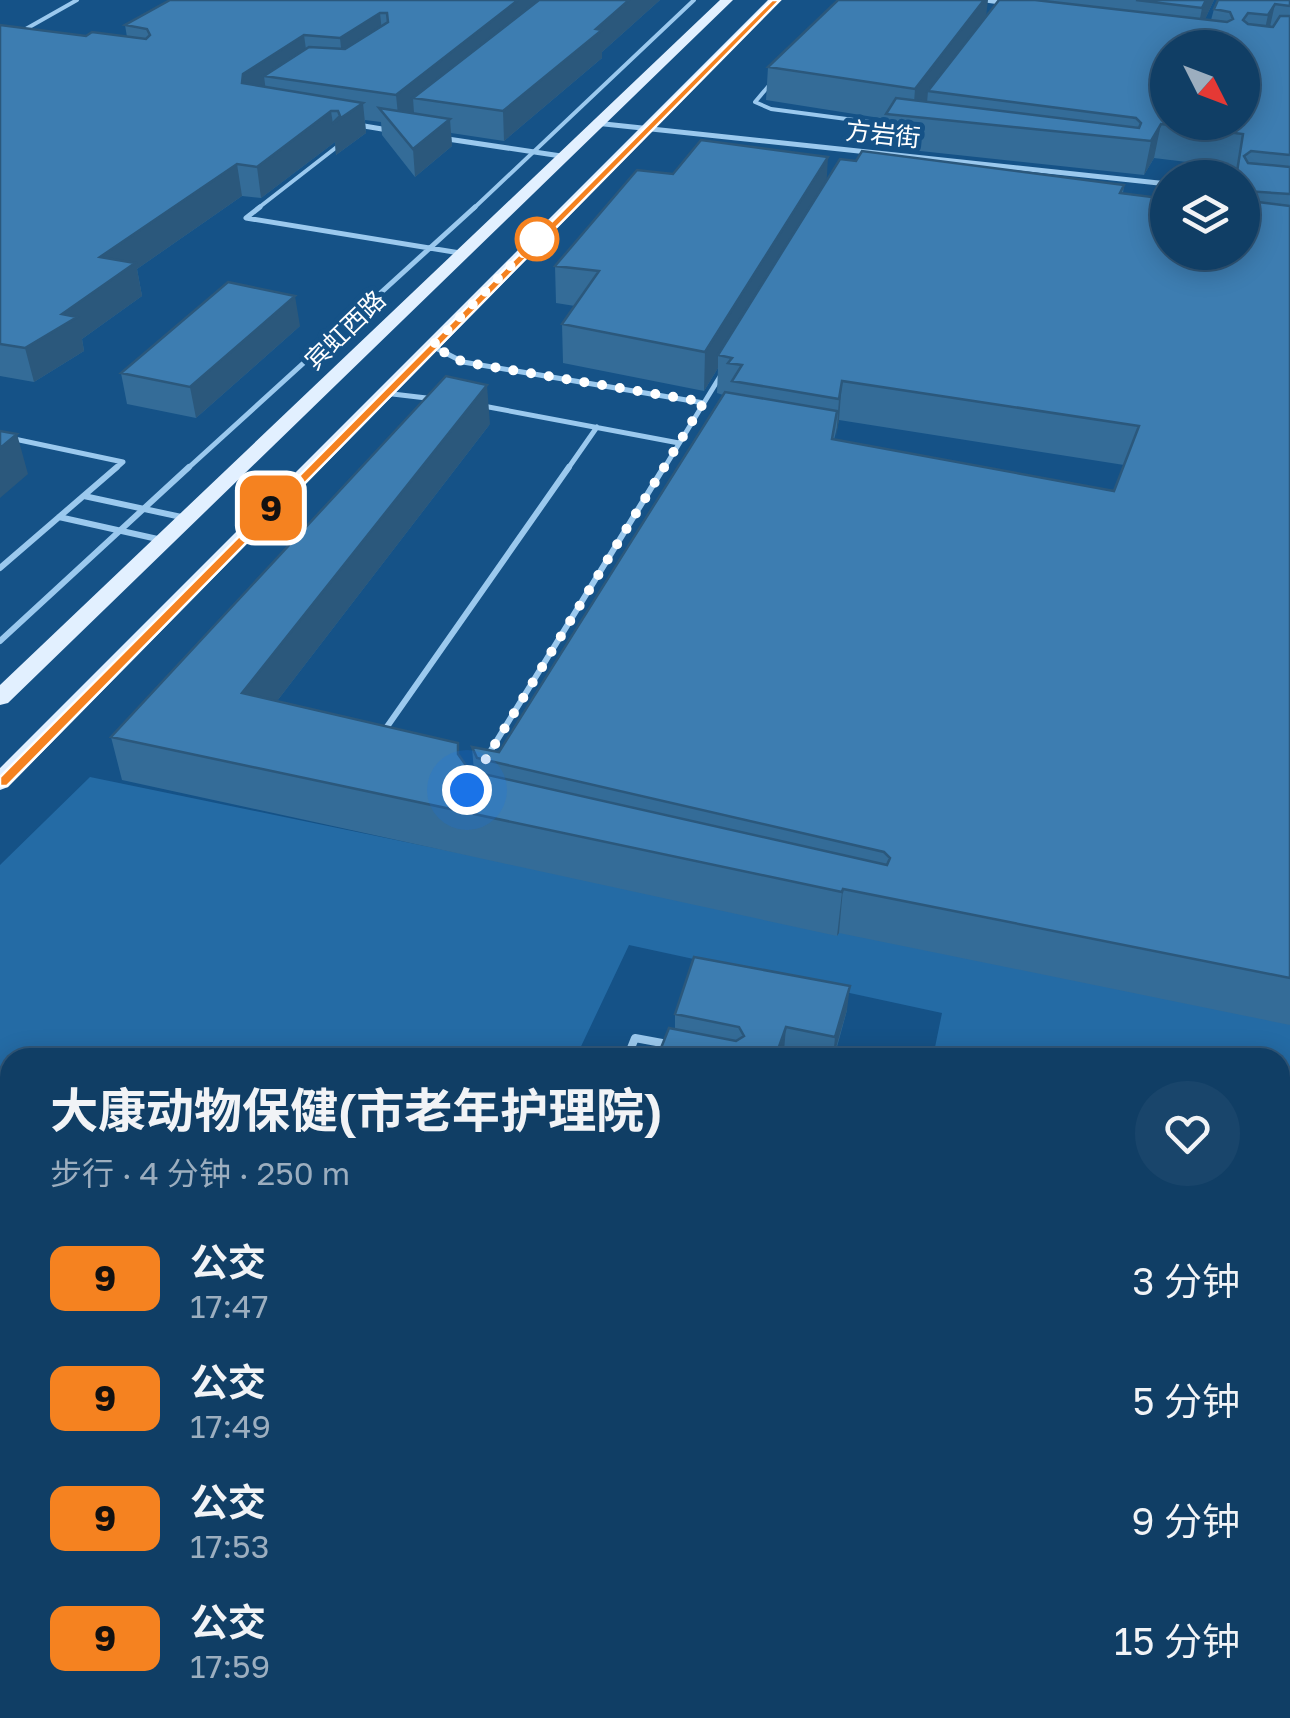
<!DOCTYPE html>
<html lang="zh">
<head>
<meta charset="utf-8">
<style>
  :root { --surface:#103e65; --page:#19456b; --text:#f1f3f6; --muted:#9caebf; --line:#305779 }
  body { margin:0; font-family:"Golos Text","Noto Sans SC",sans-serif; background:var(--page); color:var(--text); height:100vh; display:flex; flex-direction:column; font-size:38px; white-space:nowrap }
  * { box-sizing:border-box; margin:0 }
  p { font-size:32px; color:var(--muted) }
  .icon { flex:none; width:55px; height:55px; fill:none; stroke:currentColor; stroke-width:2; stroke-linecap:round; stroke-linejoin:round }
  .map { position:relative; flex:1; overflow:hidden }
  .drawer { position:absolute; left:0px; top:1048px; width:1290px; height:672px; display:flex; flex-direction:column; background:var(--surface); border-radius:30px 30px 0 0; box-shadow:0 5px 25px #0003,0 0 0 2px var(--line) }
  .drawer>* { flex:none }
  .badge { padding:0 20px; border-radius:15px; font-size:35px; line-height:65px }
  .needle { width:65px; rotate:132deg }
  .fabs { position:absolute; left:1150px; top:30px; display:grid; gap:20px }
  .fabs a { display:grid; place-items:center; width:110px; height:110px; border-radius:50%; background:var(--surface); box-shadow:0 5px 25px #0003,0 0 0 2px var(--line); font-size:50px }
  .you { position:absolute; width:50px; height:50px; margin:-25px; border:8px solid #fff; border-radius:50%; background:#1a73e8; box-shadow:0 0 0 15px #1a73e833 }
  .map>.badge { position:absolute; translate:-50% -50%; box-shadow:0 0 0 5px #fff }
  .round { display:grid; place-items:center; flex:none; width:105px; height:105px; border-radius:52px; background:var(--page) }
  .head { display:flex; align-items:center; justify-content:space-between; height:170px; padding:0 50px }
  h1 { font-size:48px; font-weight:700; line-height:75px }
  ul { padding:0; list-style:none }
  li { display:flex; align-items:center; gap:30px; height:120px; padding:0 50px }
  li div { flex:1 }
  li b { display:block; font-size:38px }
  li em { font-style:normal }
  li .badge { min-width:110px; font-weight:700; text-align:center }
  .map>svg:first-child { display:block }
</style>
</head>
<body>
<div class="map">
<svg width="1290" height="1718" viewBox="0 0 1290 1718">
  <rect width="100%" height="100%" fill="#155287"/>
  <path fill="#246ba5" d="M90,777L1290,1024V1408L1280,1405V1058L933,1057L942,1013L629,945L576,1057L10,1058V1098L0,1095V865Z"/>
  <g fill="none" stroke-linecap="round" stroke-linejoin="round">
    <path stroke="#9bc9ee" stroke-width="4" d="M982,0L1011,4L1014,0
      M24,30L77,0
      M772,82L755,102L771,109L892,125
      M257,209L338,146
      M473,209L694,0"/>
    <path stroke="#9bc9ee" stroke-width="5" d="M260,207L246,218L460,253
      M432,346L463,362L704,403
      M384,393L435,399
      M478,405L679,443
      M0,436L123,462L114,470
      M186,470L475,207
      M567,470L597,427
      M663,470L721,375"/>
    <path stroke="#9bc9ee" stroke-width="6" d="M84,496L186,518
      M59,517L162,540
      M0,568L117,467
      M0,641L189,467
      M384,731L569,467
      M485,760L664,467"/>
    <path stroke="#9bc9ee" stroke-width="8" d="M627,1058L635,1038L673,1045
      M0,1126L10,1129"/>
    <path stroke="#9bc9ee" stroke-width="10" d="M1280,1442L1290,1445
      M0,1554L10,1557
      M538,1710L566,1718"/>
    <path stroke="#9bc9ee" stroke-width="5" d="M595,123L1168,184
      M352,124L394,131
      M441,138L561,156"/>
    <path fill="#e2f0ff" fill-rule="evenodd" d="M720,0H733L8,703L0,705V685Z
      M768,0H781L8,787L0,790V768Z"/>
    <path fill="#fff" fill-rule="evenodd" d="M0,1205L10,1208V1238L0,1235Z
      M0,1259L10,1261V1293L0,1291Z
      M0,1347L10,1350V1384L0,1381Z
      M0,1414L10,1417V1453L0,1450Z
      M1280,1508L1290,1510V1550L1280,1548Z
      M1280,1584L1290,1586V1628L1280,1626Z
      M1280,1696L1290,1700V1718H1231L1227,1710H1280Z
      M955,1710H1026L1030,1718H959Z"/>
  </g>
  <path fill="#346c98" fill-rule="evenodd" d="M170,0H660L602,52V58L504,141L451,133L452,146L415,177L382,135L381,122L365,120L366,133L336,155L335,142L261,198L242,196L137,269L142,296L82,339L84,351L34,382L0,376V25L86,36L127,37L125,25Z
    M999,0H1214L1205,19L1211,20L1214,9L1290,0V1025L839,933L837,936L122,780L111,737L490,424L277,701L459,755L470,771L474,772L472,747L499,752L723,395L717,393L718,368L704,391L563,363L562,324L575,306L556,303L555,266L673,174L826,181L1124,185L1123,193L1242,252V178H1234L1236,168L1154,158L1144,175L883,147L886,119L766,100L768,67L986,16ZM839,420L1124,465L1114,491L834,440Z
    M300,326L196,418L127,404L121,373Z
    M847,1010L834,1058H816L675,1029V1014Z"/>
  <path fill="#2b587c" d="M518,0H554L413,98L414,113L399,125L396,95Z
    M629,0H660L602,52V58L504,141L503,111Z
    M984,0H988L985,26L928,91L927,103L913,116L915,89Z
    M1206,0H1214L1196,39L1202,8Z
    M1275,4L1268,36L1261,47L1268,15Z
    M380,13L383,41L343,67L340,38Z
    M304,35L308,64L264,76L266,92L242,83L243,74Z
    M363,103L366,133L336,155L335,142L261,198L257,167L331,111L333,124Z
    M450,119L452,146L415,177L413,149Z
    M1161,124L1154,158L1144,175L1151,141Z
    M828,157L826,192L718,355V368L704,391L705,352Z
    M237,164L242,196L137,269L142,296L82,339L84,351L34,382L25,348L62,314L100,257Z
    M295,296L300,326L196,418L190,387Z
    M842,381L839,420L836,438L839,399Z
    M487,385L490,424L251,735L242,693Z
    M17,434L28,474L0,498V448Z
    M843,889L839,933L837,936L842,892Z
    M850,986L847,1010L833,1058L835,1037Z
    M786,1027L784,1051L782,1058H775Z"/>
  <path fill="#3d7db1" stroke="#2b587c" stroke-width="2.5" fill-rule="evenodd" d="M170,0H518L396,95L264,76L309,47L345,49L388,22L387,13H380L340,38L304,35L243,74L242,83L363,103L332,124L340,116L338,111H331L257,167L237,164L100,257L135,263L62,314L77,317L25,348L0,344V25L86,36L92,32L146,39L150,35L147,29L125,25Z
    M539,0H629L596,29L602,30L503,111L413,98Z
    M838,0H984L915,89L768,67Z
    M999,0H1035L1227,22L1233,19L1230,12L1214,9L1218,0H1290V6L1275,4L1268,15L1248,13L1243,20L1248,24L1273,27L1280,16H1290V155L1251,151L1244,156L1248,163L1290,167V194L1246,191L1244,197L1250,201L1290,206V978L843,889L842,892L111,737L446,376L487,385L242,693L458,743V754L470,771L887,865L890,858L884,852L477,758L472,747L499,752L725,392L837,411L832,439L1114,491L1139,426L842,381L839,399L732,381L742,365L728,363L732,358L718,355L840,159L856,161L862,151L1124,185L1120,193L1168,199V252H1242V178H1236L1243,134L1161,124L1151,141L886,114L896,98L1139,128L1141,123L1136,118L928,91ZM1168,48H1242V122H1168Z
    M1136,0H1206L1202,8Z
    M379,108L450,119L413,149Z
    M701,140L828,157L705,352L562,324L599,271L555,266L637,170L673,174Z
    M228,282L295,296L190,387L121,373Z
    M0,431L17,434L0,448Z
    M694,957L850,986L835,1037L786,1027L775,1058H657L669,1028L736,1041L744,1036L739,1027L675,1014Z"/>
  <path fill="#f58220" stroke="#fff" stroke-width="2.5" d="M772,0H780L7,786H0V777Z"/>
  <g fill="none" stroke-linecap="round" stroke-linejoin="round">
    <path stroke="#fff" stroke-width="10" stroke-dasharray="0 18" d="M467,790L704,402L463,362L432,346L537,239"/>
  </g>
  <circle fill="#fff" stroke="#f58220" stroke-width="5" cx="537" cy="239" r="20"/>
  <g text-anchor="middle" stroke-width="10" stroke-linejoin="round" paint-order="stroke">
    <g font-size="25" fill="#fff" stroke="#155287">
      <text transform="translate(883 134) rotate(6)" y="9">方岩街</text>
      <text transform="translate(345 330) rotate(-44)" y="9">宾虹西路</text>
    </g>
  </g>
</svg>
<div class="fabs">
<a><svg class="needle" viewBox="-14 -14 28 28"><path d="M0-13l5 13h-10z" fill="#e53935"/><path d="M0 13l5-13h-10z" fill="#9caebf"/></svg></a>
<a><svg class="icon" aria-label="layers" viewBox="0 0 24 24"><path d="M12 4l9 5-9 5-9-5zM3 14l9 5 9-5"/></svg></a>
</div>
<div class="you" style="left:467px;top:790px"></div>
<b class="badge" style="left:271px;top:508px;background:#f58220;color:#111">9</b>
<section class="drawer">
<div class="head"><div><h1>大康动物保健(市老年护理院)</h1><p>步行 · 4 分钟 · 250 m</p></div><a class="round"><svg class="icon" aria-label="heart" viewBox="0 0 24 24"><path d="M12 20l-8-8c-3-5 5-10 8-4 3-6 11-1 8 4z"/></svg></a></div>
<ul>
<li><span class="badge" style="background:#f58220;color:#111">9</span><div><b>公交</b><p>17:47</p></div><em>3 分钟</em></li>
<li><span class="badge" style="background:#f58220;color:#111">9</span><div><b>公交</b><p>17:49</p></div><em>5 分钟</em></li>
<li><span class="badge" style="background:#f58220;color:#111">9</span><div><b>公交</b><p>17:53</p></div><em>9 分钟</em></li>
<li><span class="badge" style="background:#f58220;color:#111">9</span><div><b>公交</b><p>17:59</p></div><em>15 分钟</em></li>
</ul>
</section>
</div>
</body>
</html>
